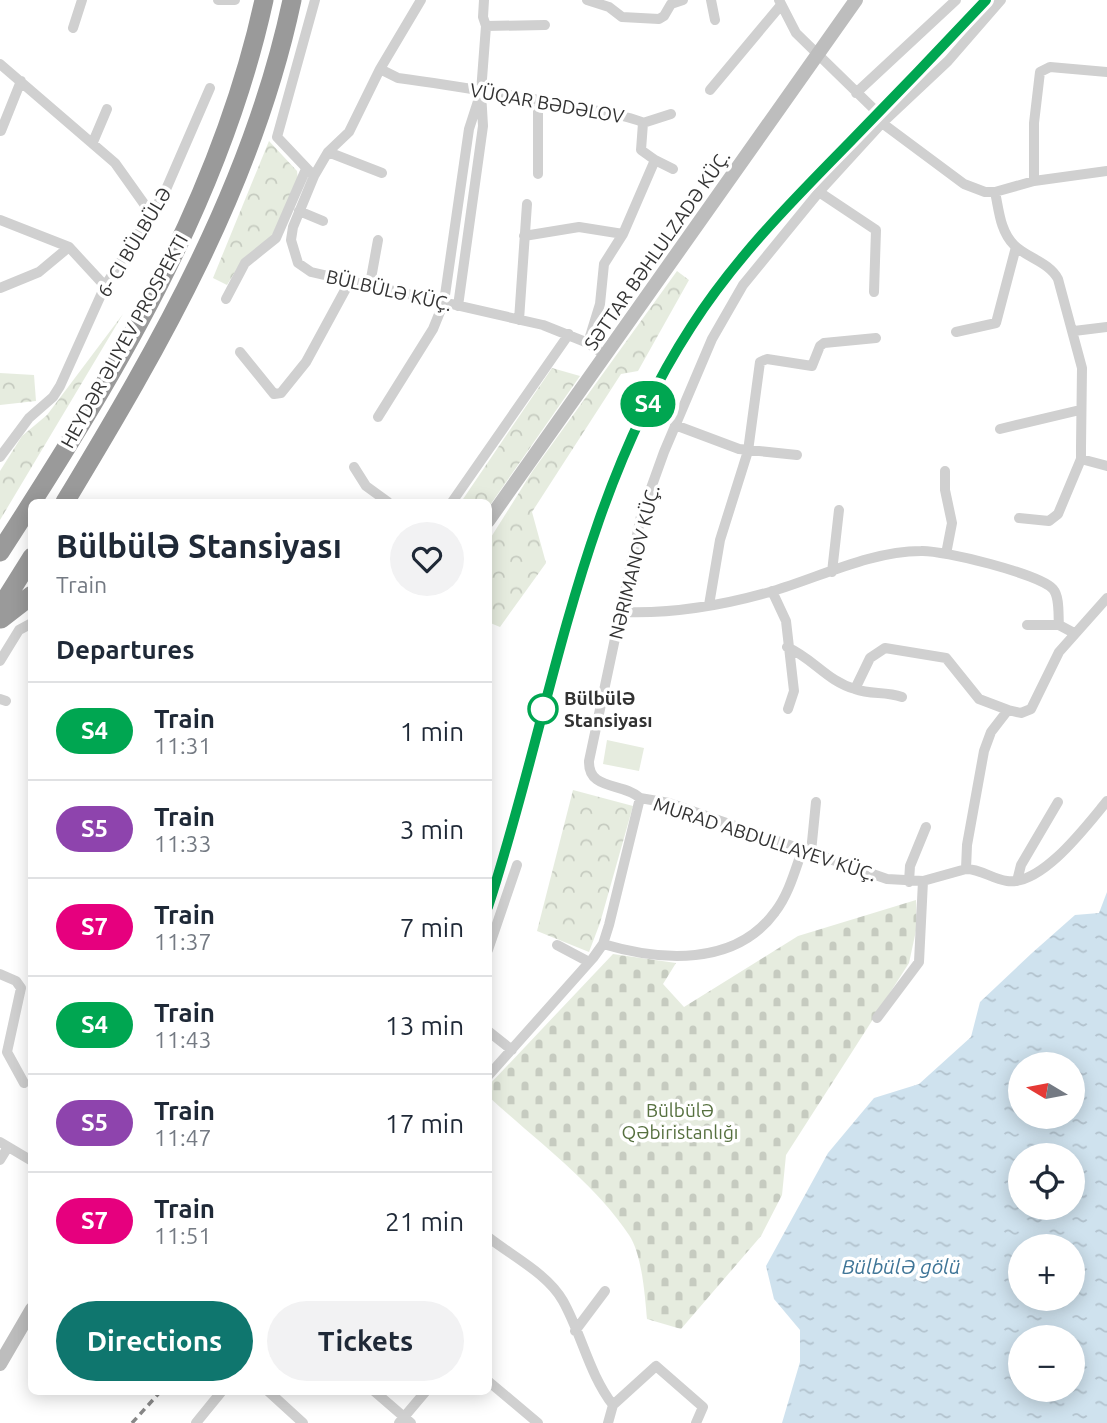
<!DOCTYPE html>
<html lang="en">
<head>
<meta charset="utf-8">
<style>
  :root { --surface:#fff; --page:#f2f2f3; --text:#1f2937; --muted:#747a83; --line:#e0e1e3; --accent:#0f766e }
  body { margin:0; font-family:Ubuntu,sans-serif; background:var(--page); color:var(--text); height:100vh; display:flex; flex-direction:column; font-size:26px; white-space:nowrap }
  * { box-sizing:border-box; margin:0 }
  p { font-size:23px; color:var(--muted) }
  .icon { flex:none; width:38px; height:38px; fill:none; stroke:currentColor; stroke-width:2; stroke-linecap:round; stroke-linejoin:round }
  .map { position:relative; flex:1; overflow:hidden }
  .sheet { position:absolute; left:28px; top:499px; width:464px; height:896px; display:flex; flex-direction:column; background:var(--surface); border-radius:10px; box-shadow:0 4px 18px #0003 }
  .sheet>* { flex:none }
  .badge { padding:0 14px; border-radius:23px; font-size:24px; line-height:46px }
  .needle { width:46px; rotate:280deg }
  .buttons { position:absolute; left:1008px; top:1052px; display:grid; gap:14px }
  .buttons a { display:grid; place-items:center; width:77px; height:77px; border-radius:50%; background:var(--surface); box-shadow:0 4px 18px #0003; font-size:35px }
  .map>.badge { position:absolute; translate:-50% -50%; box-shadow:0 0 0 4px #fff }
  h2 { padding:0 28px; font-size:26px; line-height:63px }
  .round { display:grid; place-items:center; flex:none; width:74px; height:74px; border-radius:37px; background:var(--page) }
  .summary { display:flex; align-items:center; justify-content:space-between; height:119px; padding:0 28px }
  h1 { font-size:33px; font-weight:700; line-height:52px }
  .action { display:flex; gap:14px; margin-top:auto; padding:14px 28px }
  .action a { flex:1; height:80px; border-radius:42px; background:var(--accent); color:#fff; font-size:28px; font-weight:700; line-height:80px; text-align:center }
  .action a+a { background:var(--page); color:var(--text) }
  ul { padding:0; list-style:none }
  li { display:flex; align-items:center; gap:21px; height:98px; padding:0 28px; border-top:2px solid var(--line) }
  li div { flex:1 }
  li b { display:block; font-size:26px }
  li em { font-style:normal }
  li .badge { min-width:77px; font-weight:700; text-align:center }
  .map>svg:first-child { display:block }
</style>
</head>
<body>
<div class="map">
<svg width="1107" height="1423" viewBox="0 0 1107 1423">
  <defs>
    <pattern id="forest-crowns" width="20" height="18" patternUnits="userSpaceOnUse" patternTransform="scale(1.75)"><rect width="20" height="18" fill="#e6ecdf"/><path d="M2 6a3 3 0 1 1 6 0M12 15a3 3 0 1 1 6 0" fill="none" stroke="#c6cbc0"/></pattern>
    <pattern id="cemetery-stones" width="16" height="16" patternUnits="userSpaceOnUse" patternTransform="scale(1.75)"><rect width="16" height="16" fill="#e6ecdf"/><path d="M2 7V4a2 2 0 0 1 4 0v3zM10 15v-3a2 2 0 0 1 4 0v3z" fill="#c6cbc0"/></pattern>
    <pattern id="water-ripples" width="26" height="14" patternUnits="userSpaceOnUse" patternTransform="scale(1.75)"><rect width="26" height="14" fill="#cfe2ee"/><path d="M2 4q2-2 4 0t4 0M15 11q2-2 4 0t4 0" fill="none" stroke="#b2c2cd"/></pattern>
  </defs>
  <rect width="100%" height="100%" fill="#fff"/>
  <path fill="#e6ecdf" d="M607,740L644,748L639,771L603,764Z"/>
  <path fill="url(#forest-crowns)" d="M269,141L297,171L298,180L271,238L243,259L227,285L213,278Z
    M677,271L689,280L638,371L621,374L532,512L546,563L500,627L488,622V542L532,472Z
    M123,314L0,520V471L22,436L47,415Z
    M552,368L580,376L488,508V502H461Z
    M0,373L34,375L36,401L0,405Z
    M573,790L633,806L600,923L589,952L537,931Z"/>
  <path fill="url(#cemetery-stones)" d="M916,900L917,926L909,963L786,1155L782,1195L761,1236L681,1329L647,1319C645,1296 642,1254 629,1235C594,1182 535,1140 488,1096V1086L613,954L676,963L663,984L684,1007L798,936Z"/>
  <path fill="url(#water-ripples)" fill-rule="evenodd" d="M1107,892V1423H782L800,1362V1330L774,1299L766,1266L828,1153L874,1098L919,1084L971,1037L980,1002L1032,953L1075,915L1099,913ZM1020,1064H1073V1116H1020ZM1020,1155H1073V1208H1020ZM1020,1246H1073V1298H1020ZM1020,1337H1073V1390H1020Z"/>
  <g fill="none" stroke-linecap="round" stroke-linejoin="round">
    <path stroke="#d0d0d0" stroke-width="10" d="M218,0H235
      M421,0L380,69L349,132L328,152L314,176L293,227L291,240L298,263L311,272L543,325L588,343L606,356
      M587,0L609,7L622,17L659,19L664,16L671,4L683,0
      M711,0L715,20
      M779,0L796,33L878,113L882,123L964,184L985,192H995L1034,181L1107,171
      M486,26L545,25
      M73,28L82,0
      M0,64L115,163L152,215
      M380,69L398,78C428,82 633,113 643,123L641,150L655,160L623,234L604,264L600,304L588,343
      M710,90L781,5
      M856,93L956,0
      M538,102V174
      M643,123L671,114
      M1,131L21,81
      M93,142L107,109
      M328,152L382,173
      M655,160L673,169
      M314,176L277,137L315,0
      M1034,181V123L1040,72L1050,67L1107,72
      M819,192L876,230L874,292
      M995,192C999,210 1000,231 1014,245C1027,258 1049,262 1058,279L1082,368L1081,447V459L1058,514L1049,521L1019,518
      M299,211L323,221
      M0,220L69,247L105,286
      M524,236L579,227L623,234
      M370,284L378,240
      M0,288L39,272L69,247
      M226,299L245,263L276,238L306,169
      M458,306L483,126L481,92L486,26L483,17L484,0
      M519,320L527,204
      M1074,331L1107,327
      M956,332L996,323L1016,247
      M240,352L274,394L281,393L306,362L350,281
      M378,417L433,329L444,302L469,129L481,92
      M675,425L739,449L797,455
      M1000,429L1080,410
      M0,457L29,418L53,397L60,386L105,286L164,194L210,88
      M1081,459L1107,466
      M354,467L366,486L388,502
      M945,471V490L952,523L946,554
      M452,502L569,334
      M832,572L839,510
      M772,591L786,621L794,691L788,709
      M709,605L720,540L748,451L760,362L767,359L812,366L820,346L824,343L876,338
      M621,612C671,614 725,605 773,591C820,577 871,551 921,551C943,550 1040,574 1053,589C1060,597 1058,615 1059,625L1074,633
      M1027,625H1059
      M787,647C814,659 827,681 855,689L870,658L885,648L946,658L979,699L1008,710
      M0,661L19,630L32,623
      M855,689C871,695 885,691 902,697
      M0,699L6,701
      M640,798L669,803L887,879L923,881L966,869C981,869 992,879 1007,881C1042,886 1087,825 1107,801
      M811,852L816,802
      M966,869L967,845L984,751L991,732L1008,710L1021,713L1031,709L1059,652L1107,598
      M1017,881L1021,865L1058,802
      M909,882L910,866L926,827
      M603,944C660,961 735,967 775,912C789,894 795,870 803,848
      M557,945L589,962
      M488,950L517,865
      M0,974L16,981L21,988L7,1052L24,1083
      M877,1018L919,962L923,881
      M488,1031L512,1050
      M488,1076L593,958L603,944L609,925L640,798C623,782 588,791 589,761L641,516L664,452L712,339L743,285L819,192L882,123L948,61L1001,0
      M0,1142L32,1161
      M0,1160L8,1147
      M488,1237C512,1256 548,1274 563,1301C582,1335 589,1374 613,1405L608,1423
      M575,1331L605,1291
      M488,1381L538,1423
      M268,1391L303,1423
      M374,1391L411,1423
      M613,1405L656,1366L703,1407L696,1423
      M196,1423L222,1391
      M399,1423L426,1391"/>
    <path stroke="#bdbdbd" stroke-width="14" d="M488,521L856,0
      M0,1364L32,1309"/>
    <path stroke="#9a9a9a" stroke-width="19" d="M65,502C161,343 253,184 292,0
      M0,552C111,381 220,202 264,0
      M0,608L32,557
      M1,619L32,595"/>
    <path stroke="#888" stroke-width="3.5" stroke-dasharray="7 5" stroke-linecap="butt" d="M488,907C535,766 555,616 613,478C642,407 680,335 728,275C804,178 901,89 986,0
      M132,1423L161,1391"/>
  </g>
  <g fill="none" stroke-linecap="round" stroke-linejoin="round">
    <g stroke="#fff" stroke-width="16">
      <path id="line" d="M488,907C552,711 577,503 691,327C735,258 793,200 850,142C896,95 941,48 986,0"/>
    </g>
    <use href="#line" stroke="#00a651" stroke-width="10"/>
  </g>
  <circle fill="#fff" stroke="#00a651" stroke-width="3.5" cx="543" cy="709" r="14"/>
  <g text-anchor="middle" stroke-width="7" stroke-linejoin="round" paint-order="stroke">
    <g font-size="19" fill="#333" stroke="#fff">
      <text transform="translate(547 103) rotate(10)" y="7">VÜQAR BƏDƏLOV</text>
      <text transform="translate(134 242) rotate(-59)" y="7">6- CI BÜLBÜLƏ</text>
      <text transform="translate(657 250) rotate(-55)" y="7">SƏTTAR BƏHLULZADƏ KÜÇ.</text>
      <text transform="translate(389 290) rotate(13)" y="7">BÜLBÜLƏ KÜÇ.</text>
      <text transform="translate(124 341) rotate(-61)" y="7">HEYDƏR ƏLIYEV PROSPEKTI</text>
      <text transform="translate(634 562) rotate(-76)" y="7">NƏRIMANOV KÜÇ.</text>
      <text transform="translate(765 839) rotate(18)" y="7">MURAD ABDULLAYEV KÜÇ.</text>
    </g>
    <g font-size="19" font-weight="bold" fill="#333" stroke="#fff" text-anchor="start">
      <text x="564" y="705">Bülbülə<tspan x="564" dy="22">Stansiyası</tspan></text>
    </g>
    <g font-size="19" fill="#56703f" stroke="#fff">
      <text x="680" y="1117">Bülbülə<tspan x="680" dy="22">Qəbiristanlığı</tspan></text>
    </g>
    <g font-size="21" font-style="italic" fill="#3f7597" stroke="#fff">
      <text x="901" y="1274">Bülbülə gölü</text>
    </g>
  </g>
</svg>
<div class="buttons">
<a><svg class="needle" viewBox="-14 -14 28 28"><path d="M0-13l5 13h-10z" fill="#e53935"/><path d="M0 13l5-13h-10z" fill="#747a83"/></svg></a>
<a><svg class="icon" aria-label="locate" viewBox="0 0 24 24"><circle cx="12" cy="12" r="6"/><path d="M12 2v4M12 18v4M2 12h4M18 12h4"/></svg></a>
<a>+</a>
<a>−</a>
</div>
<b class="badge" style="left:648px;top:404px;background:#00a651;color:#fff">S4</b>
<section class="sheet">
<div class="summary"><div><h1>Bülbülə Stansiyası</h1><p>Train</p></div><a class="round"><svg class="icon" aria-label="heart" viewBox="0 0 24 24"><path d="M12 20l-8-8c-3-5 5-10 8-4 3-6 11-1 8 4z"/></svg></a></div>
<h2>Departures</h2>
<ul>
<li><span class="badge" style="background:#00a651;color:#fff">S4</span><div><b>Train</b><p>11:31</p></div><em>1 min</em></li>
<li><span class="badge" style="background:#8e44ad;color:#fff">S5</span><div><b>Train</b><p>11:33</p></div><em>3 min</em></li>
<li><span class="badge" style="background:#e6007e;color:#fff">S7</span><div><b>Train</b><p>11:37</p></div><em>7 min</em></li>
<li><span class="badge" style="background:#00a651;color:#fff">S4</span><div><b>Train</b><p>11:43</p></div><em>13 min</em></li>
<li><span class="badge" style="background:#8e44ad;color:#fff">S5</span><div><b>Train</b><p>11:47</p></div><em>17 min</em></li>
<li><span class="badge" style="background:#e6007e;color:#fff">S7</span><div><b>Train</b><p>11:51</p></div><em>21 min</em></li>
</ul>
<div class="action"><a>Directions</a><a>Tickets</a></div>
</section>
</div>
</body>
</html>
